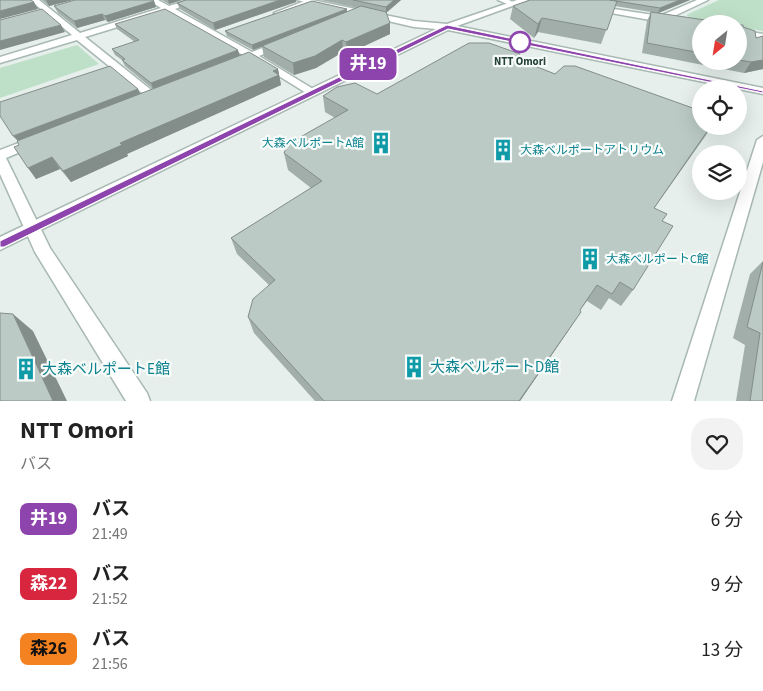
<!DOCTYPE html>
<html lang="ja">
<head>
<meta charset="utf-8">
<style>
  :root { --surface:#fff; --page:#f2f2f2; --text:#222; --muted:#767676 }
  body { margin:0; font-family:"Source Sans 3","Noto Sans JP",sans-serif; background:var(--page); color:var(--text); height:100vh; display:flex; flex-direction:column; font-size:19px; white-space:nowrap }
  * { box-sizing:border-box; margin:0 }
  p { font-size:16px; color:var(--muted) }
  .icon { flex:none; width:28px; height:28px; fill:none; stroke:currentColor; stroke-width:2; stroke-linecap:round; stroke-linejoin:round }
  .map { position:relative; height:401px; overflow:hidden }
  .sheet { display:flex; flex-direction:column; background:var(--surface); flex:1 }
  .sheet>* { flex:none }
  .badge { padding:0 10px; border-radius:8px; font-size:18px; line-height:32px }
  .needle { width:32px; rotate:210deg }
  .controls { position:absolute; left:692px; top:15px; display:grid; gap:10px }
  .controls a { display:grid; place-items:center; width:55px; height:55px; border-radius:50%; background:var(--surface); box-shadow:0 5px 20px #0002; font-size:25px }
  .map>.badge { position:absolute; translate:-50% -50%; box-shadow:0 0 0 2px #fff }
  .round { display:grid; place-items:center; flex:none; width:52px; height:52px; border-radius:20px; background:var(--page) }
  .head { display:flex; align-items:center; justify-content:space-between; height:85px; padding:0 20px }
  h1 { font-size:24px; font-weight:700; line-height:38px }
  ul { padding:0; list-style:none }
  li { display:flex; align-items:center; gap:15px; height:65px; padding:0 20px }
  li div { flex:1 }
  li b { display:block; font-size:19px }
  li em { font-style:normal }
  li .badge { min-width:55px; font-weight:700; text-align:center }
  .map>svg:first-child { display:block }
</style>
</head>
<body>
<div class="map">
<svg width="763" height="401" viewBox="0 0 763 401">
  <rect width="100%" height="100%" fill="#e6efeb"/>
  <path fill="#bfe0c8" d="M719,0H763V31L739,27V24C722,24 699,25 686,15Z
    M77,45L99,64L0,98V68Z"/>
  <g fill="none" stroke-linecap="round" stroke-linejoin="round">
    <g stroke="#a8b8b2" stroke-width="3">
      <path id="minor" d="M30,0H39L80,33L161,8L148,0H158L169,6L189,0H201L175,9L252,52L278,42H284V46L259,56L318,92L316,94H308L251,59L239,64H231V60L243,55L167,12L85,37L155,93L157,95L155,97H147L77,40L0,63V57L72,35Z
        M307,0L313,2L281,15L274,13Z
        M498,0H509L516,4L512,6Z
        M697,0H708L670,18L703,24L701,29L594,10L590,8L594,6L660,16Z
        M739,30L763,34V40L739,36Z
        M763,136V162L694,401H672L757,140Z
        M32,138L37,139L38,142L37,145L6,158L50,248L147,393L150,401H126L35,252L0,174V150Z"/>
    </g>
    <g stroke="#a8b8b2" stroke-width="3">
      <path id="tertiary" d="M297,0H312L414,21L447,24L517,0H529L457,26L763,88V94L448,30L0,250V237L436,29L414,27Z"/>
    </g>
    <use href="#minor" fill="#fff" fill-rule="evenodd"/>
    <use href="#tertiary" fill="#fff" fill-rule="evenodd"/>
  </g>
  <path fill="#a1aea9" d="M42,0H73L49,6Z
    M162,0H182L169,4Z
    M321,0H401L386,13L390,23V34L347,54L343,52L316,68L294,75L264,57L262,47L253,50L227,36L225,31L347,12L358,8Z
    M530,0H690L659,13L701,24V61H739V25L756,38L763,36V69L744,73L642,53L647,21L651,12L615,6L601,44L538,32L534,38L510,19L513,6Z
    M154,1L156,7L108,22L105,20L77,28L58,13L54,6Z
    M296,2L215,30L180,9L177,3Z
    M115,24L240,56L278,69L281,85L127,154L128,156L71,182L60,169L36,179L19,145L138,89L140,94L153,89L125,66L122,60L115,55L112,49L135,42L117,29Z
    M520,54L518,60L555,74L712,126L654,208L662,221L633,290L621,306L609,298L601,310L587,301L580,310L571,327L520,401H315L254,333L248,317L269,285L237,254L231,238L311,188L288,170L284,153L335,118L325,112L323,96L377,94Z
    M763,261V401H736L745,345L733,338L750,274Z"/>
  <path fill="#838d89" d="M46,0H73L49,6Z
    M168,0H182L169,4Z
    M280,0H296V2L215,30L213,23Z
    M394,0H401L386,13V7Z
    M680,0H690L658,13L660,8Z
    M154,1L156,7L108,22L105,16Z
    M34,2L38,9L0,19V11Z
    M347,9V14L253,50L252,45Z
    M102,14L105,20L77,28L74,21Z
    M542,18L538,32L534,38L538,24Z
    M390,23V34L347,54L346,42Z
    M61,25L65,32L0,50V41Z
    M342,40L343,52L316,68L294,75L293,63Z
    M238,50L240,56L153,89L151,83Z
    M763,60V69L744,73L751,62Z
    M278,69L281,85L127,154L128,156L71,182L63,171L120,143L273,71Z
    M138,89L140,94L18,141L13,136Z
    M712,126L704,138L643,224L654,208Z
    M52,157L60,169L36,179L28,168Z
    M581,312L520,401H519Z
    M13,314L33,331L67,401H53Z"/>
  <path fill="#bbcac4" stroke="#838d89" d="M0,0H31L34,2L0,11Z
    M75,0H153L154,1L105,16L102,14L74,21L54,6Z
    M186,0H280L213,23L177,3Z
    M353,0H394L386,7Z
    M530,0H609L617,1L607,30L542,18L538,24L513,6Z
    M610,0H680L660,8Z
    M312,1L347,9L252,45L225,31Z
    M361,6L386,12L390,23L346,42L342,40L315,56L293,63L262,46Z
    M42,9L61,25L0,41V20Z
    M165,9L238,50L151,83L122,60L125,59L112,49L139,40L115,24Z
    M651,12L732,24H701V53L647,43Z
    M739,25H743V27L755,31L756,38L763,36V60L751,62L739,60Z
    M469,43H489L520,54L517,59L555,74L564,66H575L701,111V126H711L654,208L667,214L662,221L673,226L633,290L620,282L612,294L597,285L580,310L581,312L519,401H324L248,317L253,299L275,280L231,238L322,181L284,153L288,144L348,110L323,96L337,87L355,83L377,94Z
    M249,52L278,69L273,71L279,75L120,143L122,145L63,171L52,157L28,168L14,147L19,145L17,141Z
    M110,66L138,89L13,136L0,116V102Z
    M763,262V401H750L760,333L747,327Z
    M0,313L13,314L53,401H0Z"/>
  <path fill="#8e44ad" stroke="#fff" d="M447,25L763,91V93L448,29L4,247H0V241Z"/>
  <defs>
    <g id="building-bare" transform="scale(1.725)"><path d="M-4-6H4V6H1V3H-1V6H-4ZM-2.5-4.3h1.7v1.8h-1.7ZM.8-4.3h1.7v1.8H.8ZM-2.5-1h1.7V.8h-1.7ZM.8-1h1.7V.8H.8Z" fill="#0f9aa8" stroke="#f7fbf9" stroke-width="2.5" paint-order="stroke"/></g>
  </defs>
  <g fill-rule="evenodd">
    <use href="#building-bare" x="381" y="143"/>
    <use href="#building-bare" x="503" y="150"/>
    <use href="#building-bare" x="590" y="259"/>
    <use href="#building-bare" x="414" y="367"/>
    <use href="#building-bare" x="26" y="369"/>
  </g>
  <circle fill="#fff" stroke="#8e44ad" stroke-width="2.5" cx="520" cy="42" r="10"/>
  <g text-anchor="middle" stroke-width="4.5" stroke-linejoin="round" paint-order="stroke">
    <g font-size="11" font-weight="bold" fill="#24423a" stroke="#f7fbf9">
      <text x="520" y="65">NTT Omori</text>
    </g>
    <g font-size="12" fill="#0d838f" stroke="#f7fbf9" text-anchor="start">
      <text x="364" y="147" text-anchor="end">大森ベルポートA館</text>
      <text x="520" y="154">大森ベルポートアトリウム</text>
      <text x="606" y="263">大森ベルポートC館</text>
    </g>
    <g font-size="15" fill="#0d838f" stroke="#f7fbf9" text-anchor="start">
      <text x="430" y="372">大森ベルポートD館</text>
      <text x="42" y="374">大森ベルポートE館</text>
    </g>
  </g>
</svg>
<div class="controls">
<a><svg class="needle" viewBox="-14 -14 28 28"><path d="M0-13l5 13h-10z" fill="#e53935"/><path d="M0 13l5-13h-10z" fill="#767676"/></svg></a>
<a><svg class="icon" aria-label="locate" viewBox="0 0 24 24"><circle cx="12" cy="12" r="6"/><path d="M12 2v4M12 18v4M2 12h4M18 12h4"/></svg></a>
<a><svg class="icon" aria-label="layers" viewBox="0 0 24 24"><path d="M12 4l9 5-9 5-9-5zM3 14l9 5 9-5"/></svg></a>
</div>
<b class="badge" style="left:368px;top:64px;background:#8e44ad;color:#fff">井19</b>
</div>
<section class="sheet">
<div class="head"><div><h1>NTT Omori</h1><p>バス</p></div><a class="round"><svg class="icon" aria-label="heart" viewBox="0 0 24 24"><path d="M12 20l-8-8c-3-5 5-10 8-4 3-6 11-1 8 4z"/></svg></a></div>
<ul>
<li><span class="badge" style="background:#8e44ad;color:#fff">井19</span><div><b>バス</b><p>21:49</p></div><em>6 分</em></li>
<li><span class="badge" style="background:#d7263d;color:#fff">森22</span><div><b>バス</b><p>21:52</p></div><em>9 分</em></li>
<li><span class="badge" style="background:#f58220;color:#111">森26</span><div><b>バス</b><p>21:56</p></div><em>13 分</em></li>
</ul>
</section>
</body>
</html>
